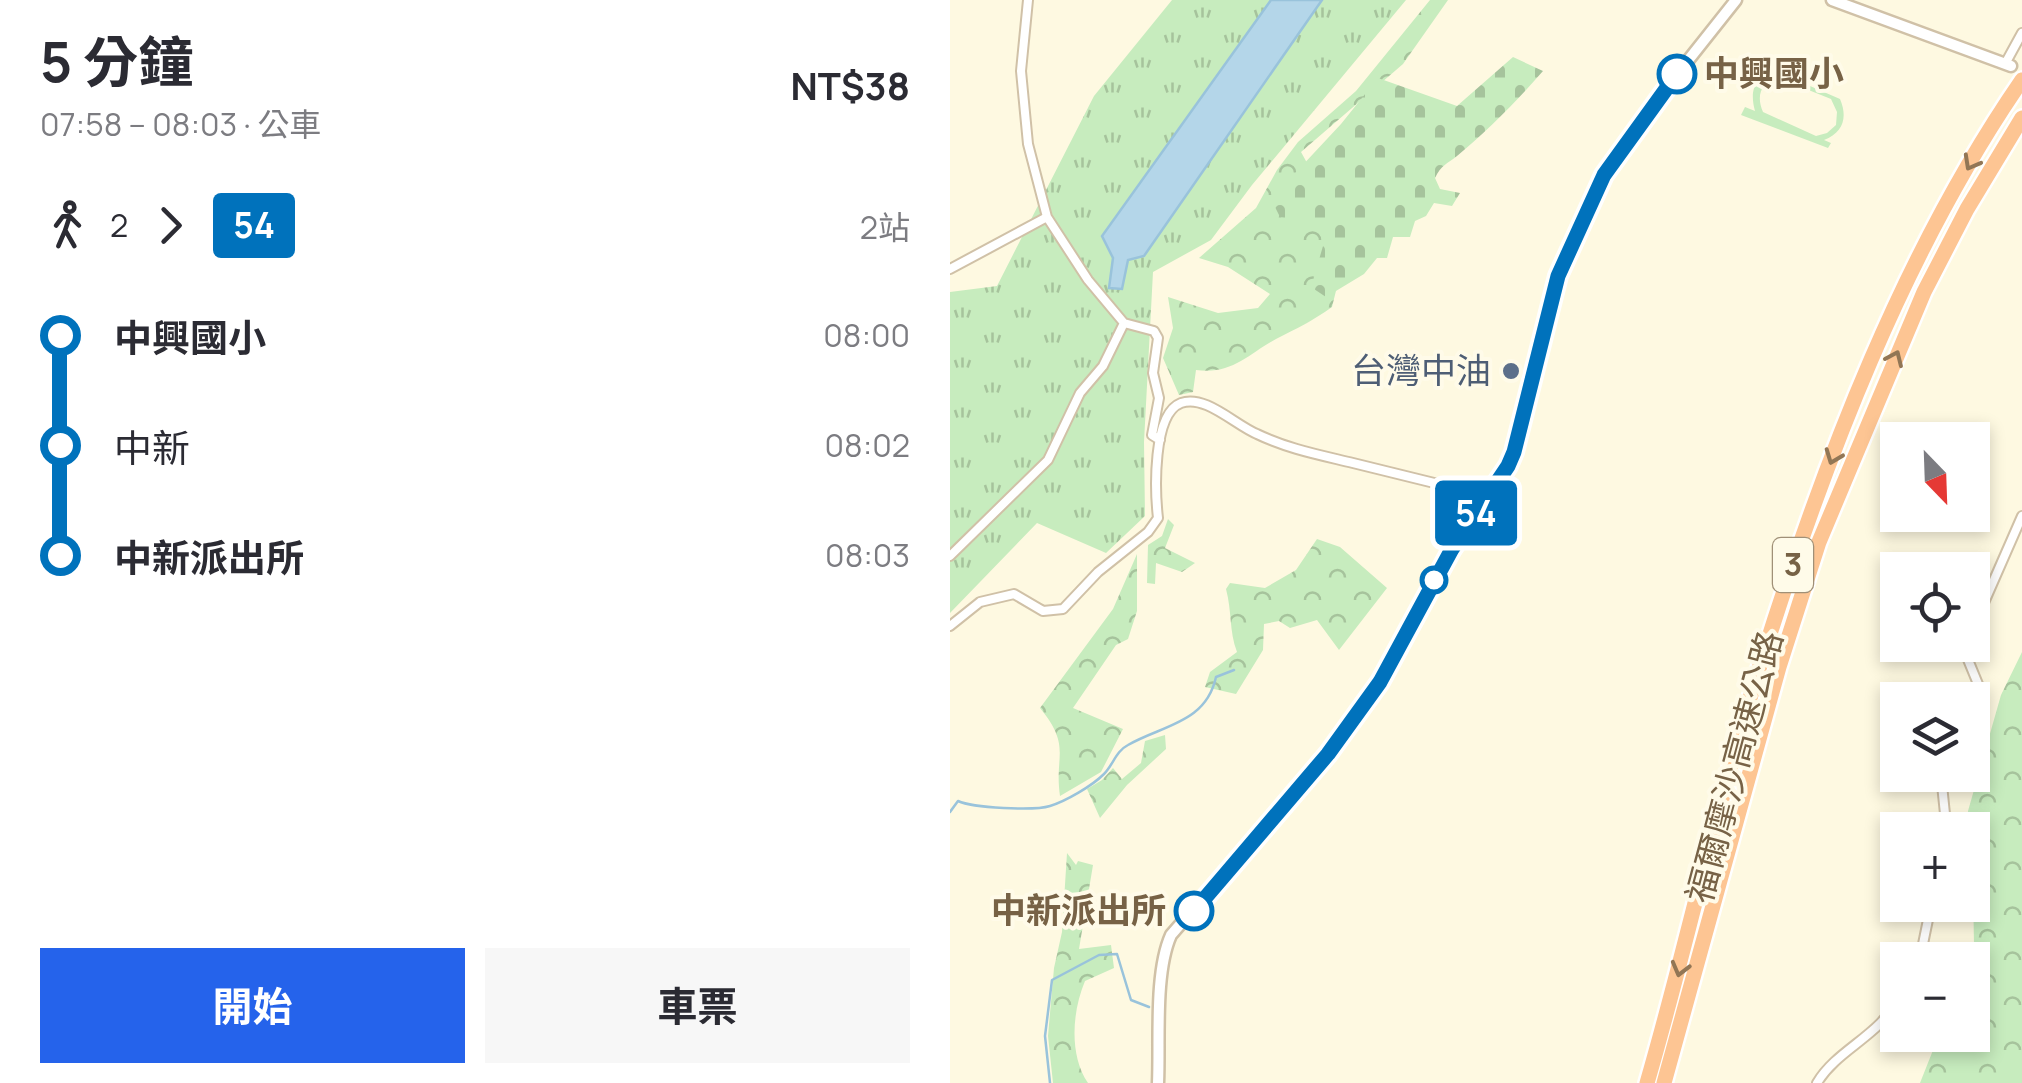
<!DOCTYPE html>
<html lang="zh-TW">
<head>
<meta charset="utf-8">
<style>
  :root { --surface:#fff; --page:#f7f7f7; --text:#2b2b33; --muted:#7c7c81; --accent:#2563eb }
  body { margin:0; font-family:Manrope,"Noto Sans TC",sans-serif; background:var(--page); color:var(--text); height:100vh; display:flex; flex-direction:column; font-size:38px; white-space:nowrap }
  * { box-sizing:border-box; margin:0 }
  p { font-size:32px; color:var(--muted) }
  .icon { flex:none; width:55px; height:55px; fill:none; stroke:currentColor; stroke-width:2; stroke-linecap:round; stroke-linejoin:round }
  .map { position:relative; flex:1; overflow:hidden }
  .side { display:flex; flex-direction:column; background:var(--surface); width:950px }
  .side>* { flex:none }
  .badge { padding:0 20px; border-radius:8px; font-size:35px; line-height:65px }
  .needle { width:65px; rotate:157deg }
  .controls { position:absolute; left:930px; top:422px; display:grid; gap:20px }
  .controls a { display:grid; place-items:center; width:110px; height:110px; border-radius:0px; background:var(--surface); box-shadow:0 5px 15px #0003; font-size:50px }
  .map>.badge { position:absolute; translate:-50% -50%; box-shadow:0 0 0 5px #fff }
  .legs { display:flex; align-items:center; gap:15px; height:110px; padding:0 40px; font-size:32px }
  .legs p { margin-inline-start:auto }
  .overview { display:flex; align-items:center; justify-content:space-between; height:170px; padding:0 40px }
  h1 { font-size:55px; font-weight:700; line-height:75px }
  .button { display:flex; gap:20px; margin-top:auto; padding:20px 40px }
  .button a { flex:1; height:115px; border-radius:0px; background:var(--accent); color:#fff; font-size:40px; font-weight:700; line-height:115px; text-align:center }
  .button a+a { background:var(--page); color:var(--text) }
  ul { padding:0 40px; list-style:none }
  li { display:flex; align-items:center; gap:35px; height:110px; font-size:38px }
  li i { display:grid; place-items:center; width:15px; height:100%; margin:0 12px; background:currentColor }
  li i::after { content:''; width:25px; height:25px; margin:-12px; border:8px solid; border-radius:50%; background:var(--surface) }
  li p { margin-inline-start:auto }
  li:first-child i { background:linear-gradient(#0000 50%,currentColor 0) }
  li:last-child i { background:linear-gradient(currentColor 50%,#0000 0) }
  main { display:flex; flex:1; min-height:0 }
  .map>svg:first-child { display:block }
</style>
</head>
<body>
<main>
<section class="side">
<div class="overview"><div><h1>5 分鐘</h1><p>07:58 – 08:03 · 公車</p></div><b>NT$38</b></div>
<div class="legs"><svg class="icon" aria-label="walk" viewBox="0 0 24 24"><circle cx="13" cy="4" r="2"/><path d="M13 8l-2 6 4 7M11 14l-3 7M7 12l3-4h3l4 4"/></svg>2<svg class="icon" aria-label="forward" viewBox="0 0 24 24"><path d="M9 5l7 7-7 7"/></svg><b class="badge" style="background:#0072bc;color:#fff">54</b><p>2站</p></div>
<ul>
<li><i style="color:#0072bc"></i><b>中興國小</b><p>08:00</p></li>
<li><i style="color:#0072bc"></i><span>中新</span><p>08:02</p></li>
<li><i style="color:#0072bc"></i><b>中新派出所</b><p>08:03</p></li>
</ul>
<div class="button"><a>開始</a><a>車票</a></div>
</section>
<div class="map">
<svg width="1072" height="1083" viewBox="0 0 1072 1083">
  <defs>
    <pattern id="forest-crowns" width="20" height="18" patternUnits="userSpaceOnUse" patternTransform="scale(2.5)"><rect width="20" height="18" fill="#c7ecbe"/><path d="M2 6a3 3 0 1 1 6 0M12 15a3 3 0 1 1 6 0" fill="none" stroke="#a6c39c"/></pattern>
    <pattern id="cemetery-stones" width="16" height="16" patternUnits="userSpaceOnUse" patternTransform="scale(2.5)"><rect width="16" height="16" fill="#c7ecbe"/><path d="M2 7V4a2 2 0 0 1 4 0v3zM10 15v-3a2 2 0 0 1 4 0v3z" fill="#a6c39c"/></pattern>
    <pattern id="park-tufts" width="24" height="20" patternUnits="userSpaceOnUse" patternTransform="scale(2.5)"><rect width="24" height="20" fill="#c7ecbe"/><path d="M3 7l-1-3M5 7V3M7 7l1-3M15 17l-1-3M17 17v-4M19 17l1-3" fill="none" stroke="#a6c39c"/></pattern>
  </defs>
  <rect width="100%" height="100%" fill="#fef9e1"/>
  <path fill="#c7ecbe" fill-rule="evenodd" d="M830,73L890,99C898,118 893,133 874,140L881,143L878,148L791,115L795,107L805,111C799,89 805,75 830,73ZM831,79L881,99L887,112L886,125L877,133L866,136L813,112C806,96 810,81 831,79Z"/>
  <path fill="url(#forest-crowns)" d="M480,0H498L453,64L351,152L367,181L404,218L382,307C364,320 346,329 326,339C298,354 282,375 246,370L243,392L229,395L213,358L223,328L218,297L268,313L308,308L320,294L278,267L249,258L306,208L327,170L348,142L406,91Z
    M218,519L224,525L215,548L245,563L232,572L206,563L205,584L197,583L198,545L212,536Z
    M367,539L390,547L437,588L389,650L367,620L340,628L329,621L314,624L313,650L286,694L255,687L260,672L287,652C279,631 282,611 276,589L280,583L315,588L346,570Z
    M187,554V611L178,639L166,645L123,708L173,729L151,772L110,796C104,755 122,747 90,708L163,609Z
    M1072,652V1083H970L989,1035H1022V960H1018L1024,945L1022,830H1019L1018,811L1051,695Z
    M215,735L216,749L177,785L150,818L137,789L152,780L163,768L172,779L191,763L195,741Z
    M117,853L126,865L128,861L143,865L129,949L161,945L164,968L135,981C122,1012 119,1055 138,1083H103L98,1036L104,968L112,932Z"/>
  <path fill="url(#cemetery-stones)" d="M563,57L593,71C567,101 537,131 507,156C497,164 491,165 485,178L490,189L510,193L502,206L484,203L476,216L465,221L460,237H443L437,258H427L414,274L376,297L361,287L378,229L330,217L321,199L391,124L428,78L507,106Z"/>
  <path fill="url(#park-tufts)" d="M222,0H456L302,185L261,240L203,272L194,442L195,516L156,553L87,523L0,613V292L47,286L144,96Z"/>
  <path fill="#b4d6e9" stroke="#99c3db" stroke-width="2.5" d="M321,0H372L194,256L178,260L172,289L159,288L163,258L152,236Z"/>
  <g fill="none" stroke-linecap="round" stroke-linejoin="round">
    <path stroke="#99c3db" stroke-width="2.5" d="M0,812L8,801C23,808 84,811 100,806C116,801 142,786 154,774C163,765 166,751 178,745C213,725 256,723 266,677L284,670
      M100,1083L95,1036L102,980L149,955L167,954L181,1000L199,1007"/>
    <g stroke="#d0c1a7" stroke-width="12">
      <path id="minor" d="M78,0L71,71L78,144L97,217L138,280L174,323L204,331L208,338L203,373L209,398L202,435L210,440
        M1055,64L1072,33
        M0,269L97,217
        M0,556L98,460L130,393L153,366L174,323
        M1022,620L1033,605L1072,516
        M0,626L30,602L64,594L93,611L113,609L148,572L198,532L208,518C205,492 202,414 231,403C255,394 285,425 307,434C338,449 370,455 403,463C447,474 492,485 537,496
        M1012,645L1028,684L1021,700
        M991,775L995,814L993,830
        M965,960L973,944L981,905
        M867,1083C887,1049 932,1035 948,998"/>
    </g>
    <g stroke="#d0c1a7" stroke-width="15">
      <path id="tertiary" d="M882,0L1061,66
        M208,1083C210,1041 204,973 221,935L378,755L444,659L501,549L565,452L604,289L647,188L717,87L786,0"/>
    </g>
    <g stroke="#fff" stroke-width="20">
      <path id="motorway" d="M697,1083C738,942 768,798 812,659C874,462 954,251 1072,80
        M714,1083L829,667L869,542L974,292L1017,209L1072,118"/>
    </g>
    <use href="#minor" stroke="#fff" stroke-width="8"/>
    <use href="#tertiary" stroke="#fff" stroke-width="10"/>
    <use href="#motorway" stroke="#fdc593" stroke-width="15"/>
  </g>
  <defs><path id="oneway-chevron" d="M-2-3.5L2.5 0L-2 3.5" fill="none" stroke-width="1.6" stroke-linecap="round" stroke-linejoin="round" transform="scale(2.5)"/></defs>
  <g stroke="#927655">
    <use href="#oneway-chevron" transform="translate(1021 163) rotate(119)"/>
    <use href="#oneway-chevron" transform="translate(945 358) rotate(-66)"/>
    <use href="#oneway-chevron" transform="translate(883 457) rotate(111)"/>
    <use href="#oneway-chevron" transform="translate(730 969) rotate(105)"/>
  </g>
  <g fill="none" stroke-linecap="round" stroke-linejoin="round">
    <g stroke="#fff" stroke-width="22">
      <path id="line-1" d="M244,911L378,754L430,682L502,549L558,466L564,452L608,276L654,175L727,74"/>
    </g>
    <use href="#line-1" stroke="#0072bc" stroke-width="15"/>
  </g>
  <g fill="#fff" stroke="#0072bc" stroke-width="5">
    <circle cx="727" cy="74" r="18"/>
    <circle cx="484" cy="580" r="12"/>
    <circle cx="244" cy="911" r="18"/>
  </g>
  <circle fill="#5c6f8a" stroke="#fffbe9" stroke-width="4" cx="561" cy="371" r="10"/>
  <g text-anchor="middle" stroke-width="8" stroke-linejoin="round" paint-order="stroke">
    <rect fill="#fffbe9" stroke="#a09077" stroke-width="2.5" x="823" y="538" width="40" height="54" rx="8"/>
    <g font-size="32" font-weight="bold" fill="#776246">
      <text x="843" y="576">3</text>
    </g>
    <g font-size="35" font-weight="bold" fill="#776246" stroke="#fffbe9" text-anchor="start">
      <text x="754" y="86">中興國小</text>
      <text x="216" y="923" text-anchor="end">中新派出所</text>
    </g>
    <g font-size="35" fill="#4e5e75" stroke="#fffbe9" text-anchor="end">
      <text x="541" y="383">台灣中油</text>
    </g>
    <g font-size="35" fill="#776246" stroke="#fffbe9">
      <text transform="translate(785 767) rotate(-75)" y="12">福爾摩沙高速公路</text>
    </g>
  </g>
</svg>
<div class="controls">
<a><svg class="needle" viewBox="-14 -14 28 28"><path d="M0-13l5 13h-10z" fill="#e53935"/><path d="M0 13l5-13h-10z" fill="#7c7c81"/></svg></a>
<a><svg class="icon" aria-label="locate" viewBox="0 0 24 24"><circle cx="12" cy="12" r="6"/><path d="M12 2v4M12 18v4M2 12h4M18 12h4"/></svg></a>
<a><svg class="icon" aria-label="layers" viewBox="0 0 24 24"><path d="M12 4l9 5-9 5-9-5zM3 14l9 5 9-5"/></svg></a>
<a>+</a>
<a>−</a>
</div>
<b class="badge" style="left:526px;top:513px;background:#0072bc;color:#fff">54</b>
</div>
</main>
</body>
</html>
